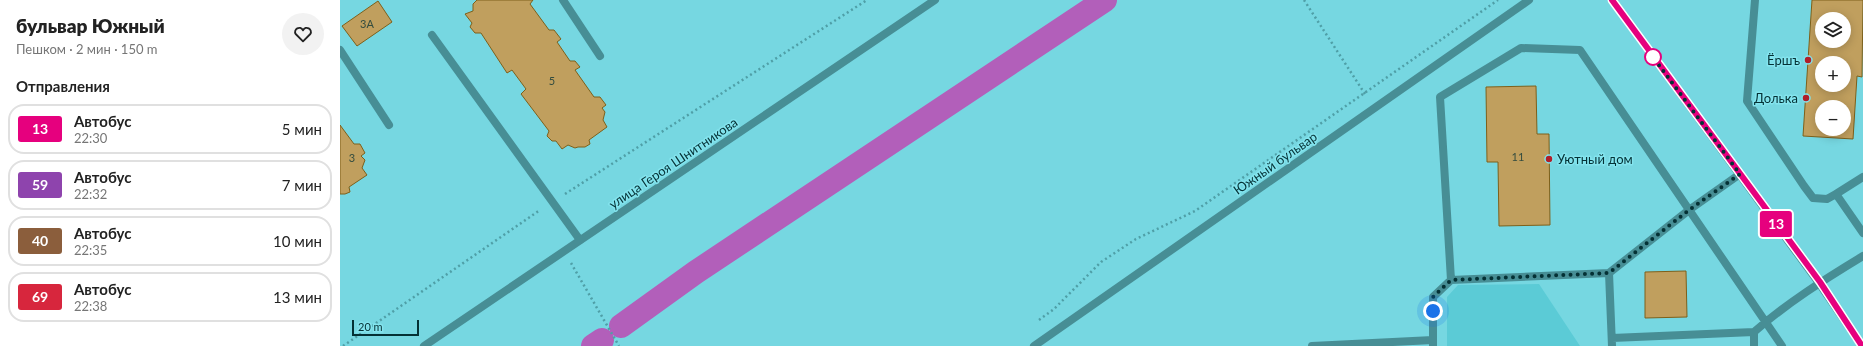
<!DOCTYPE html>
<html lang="ru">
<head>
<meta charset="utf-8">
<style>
  :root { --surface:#fff; --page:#f2f2f2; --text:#222; --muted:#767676; --line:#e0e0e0 }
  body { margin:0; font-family:Lato,sans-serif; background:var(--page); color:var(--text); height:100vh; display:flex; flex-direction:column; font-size:15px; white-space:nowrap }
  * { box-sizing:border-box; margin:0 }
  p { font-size:13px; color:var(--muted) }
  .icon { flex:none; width:22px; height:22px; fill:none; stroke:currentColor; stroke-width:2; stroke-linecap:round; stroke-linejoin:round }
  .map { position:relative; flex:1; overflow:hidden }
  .panel { display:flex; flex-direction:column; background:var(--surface); width:340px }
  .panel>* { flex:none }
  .badge { padding:0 8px; border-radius:3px; font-size:14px; line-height:26px }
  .tools { position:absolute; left:1475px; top:12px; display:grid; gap:8px }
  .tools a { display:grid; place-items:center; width:36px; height:36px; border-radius:50%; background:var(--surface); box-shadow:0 2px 10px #0003; font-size:20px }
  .scale { position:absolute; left:12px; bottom:10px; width:67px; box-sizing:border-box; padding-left:4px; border:2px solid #043135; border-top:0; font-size:11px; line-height:14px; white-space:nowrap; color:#043135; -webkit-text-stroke:3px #83e4ee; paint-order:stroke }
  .you { position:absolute; width:20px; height:20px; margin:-10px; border:3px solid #fff; border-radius:50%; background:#1a73e8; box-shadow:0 0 0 6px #1a73e833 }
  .map>.badge { position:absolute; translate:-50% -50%; box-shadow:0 0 0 2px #fff }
  h2 { padding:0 16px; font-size:15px; line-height:36px }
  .round { display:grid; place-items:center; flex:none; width:42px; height:42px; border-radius:21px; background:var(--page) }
  .summary { display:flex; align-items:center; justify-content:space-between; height:68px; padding:0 16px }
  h1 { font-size:19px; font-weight:800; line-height:30px }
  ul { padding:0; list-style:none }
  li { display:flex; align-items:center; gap:12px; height:50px; margin:0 8px 6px; padding:0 8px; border:2px solid var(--line); border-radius:16px }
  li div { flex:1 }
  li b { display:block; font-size:15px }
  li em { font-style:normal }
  li .badge { min-width:44px; font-weight:700; text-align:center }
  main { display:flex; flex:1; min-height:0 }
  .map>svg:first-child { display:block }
</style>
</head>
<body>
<main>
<section class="panel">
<div class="summary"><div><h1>бульвар Южный</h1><p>Пешком · 2 мин · 150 m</p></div><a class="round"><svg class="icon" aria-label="heart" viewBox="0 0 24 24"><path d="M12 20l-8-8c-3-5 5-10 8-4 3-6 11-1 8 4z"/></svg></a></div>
<h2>Отправления</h2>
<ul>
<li><span class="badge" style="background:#e6007e;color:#fff">13</span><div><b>Автобус</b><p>22:30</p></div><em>5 мин</em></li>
<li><span class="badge" style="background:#8e44ad;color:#fff">59</span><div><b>Автобус</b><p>22:32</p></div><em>7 мин</em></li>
<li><span class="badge" style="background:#8b5e3c;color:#fff">40</span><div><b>Автобус</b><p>22:35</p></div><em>10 мин</em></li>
<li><span class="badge" style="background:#d7263d;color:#fff">69</span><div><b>Автобус</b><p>22:38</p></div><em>13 мин</em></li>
</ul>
</section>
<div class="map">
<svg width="1523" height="346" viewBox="0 0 1523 346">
  <rect width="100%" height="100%" fill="#76d7e1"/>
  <path fill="#5bcbd6" d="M1199,284L1240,346H1107V297L1118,285Z"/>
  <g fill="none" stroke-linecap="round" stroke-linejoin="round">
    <path stroke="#b25fba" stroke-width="24" d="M281,326L356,272L765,0
      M253,346L262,340"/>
  </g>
  <path fill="#c09f5e" stroke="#7e601a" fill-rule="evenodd" d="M137,0H193L190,4L209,30H214L221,39L217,42L230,61H235L240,67L235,70L254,97H260L266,105L262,108L265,112L263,120L267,127L249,140L250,144L245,147H238L235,148L228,145L222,149L216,141H212L207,136L209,131L181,94L186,89L172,70L167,73L141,33H135L130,27L132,23L125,14L133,11V4Z
    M1472,0H1523L1522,77L1517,76L1513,139L1463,136ZM1482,19H1504V41H1482ZM1482,63H1504V85H1482ZM1482,107H1504V129H1482Z
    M38,1L52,22L17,46L2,26Z
    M1196,86L1197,134H1209L1210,225L1159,226L1158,162H1147L1146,87Z
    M0,125L14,144H20L25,153L21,156L25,160L22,168L27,175L9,187L10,192L5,194H0Z
    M1346,271L1347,317L1305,318V272Z"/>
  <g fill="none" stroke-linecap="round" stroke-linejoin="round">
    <path stroke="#4f9fa7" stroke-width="2.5" stroke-dasharray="2 3" stroke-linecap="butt" d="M964,0L1025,94
      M225,194L527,0
      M231,263L279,346
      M699,320L714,309L761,262L796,239L855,211L1158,0
      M3,346L200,210"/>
    <path stroke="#478e95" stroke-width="8" d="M223,0L260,56
      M1415,0L1407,101L1464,186L1473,198L1487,199L1496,194L1523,233
      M92,35L240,240
      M0,50L49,125
      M1400,174L1349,210L1269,273L1111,280L1100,97L1181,48L1240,50L1442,346
      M1496,194L1523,177
      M1269,273L1272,346
      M1272,338L1414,332
      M972,346L1093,340
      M1093,346V297L1111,280
      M1414,346V332C1447,303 1485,279 1523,256"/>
    <path stroke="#478e95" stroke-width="8" d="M1272,0L1479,283L1522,346
      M84,346L595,0
      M694,346L1189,0"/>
  </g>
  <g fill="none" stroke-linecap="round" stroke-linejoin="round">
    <g stroke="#fff" stroke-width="9">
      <path id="line" d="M1272,0L1480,282L1522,346"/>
    </g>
    <use href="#line" stroke="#e6007e" stroke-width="6"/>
    <path stroke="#043135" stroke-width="4" stroke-dasharray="0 7.2" d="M1093,311V297L1111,280L1269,273L1349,210L1400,174L1313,57"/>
  </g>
  <circle fill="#fff" stroke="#e6007e" stroke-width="2" cx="1313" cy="57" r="8"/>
  <g fill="#b01e29" stroke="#83e4ee" stroke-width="1.5">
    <circle cx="1468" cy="60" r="4"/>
    <circle cx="1466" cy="98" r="4"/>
    <circle cx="1209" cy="159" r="4"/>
  </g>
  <g text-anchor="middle" stroke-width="3" stroke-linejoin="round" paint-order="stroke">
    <g font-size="11" fill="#334c3f">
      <text x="27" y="28">3А</text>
      <text x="212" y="85">5</text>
      <text x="1178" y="161">11</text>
      <text x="12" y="162">3</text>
    </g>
    <g font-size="13" fill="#043135" stroke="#83e4ee" text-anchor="end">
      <text x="1460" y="65">Ёршъ</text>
      <text x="1458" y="103">Долька</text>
      <text x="1217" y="164" text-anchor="start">Уютный дом</text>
    </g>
    <g font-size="13" fill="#043135" stroke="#83e4ee">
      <text transform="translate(333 163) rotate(-34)" y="5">улица Героя Шнитникова</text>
      <text transform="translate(935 163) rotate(-35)" y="5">Южный бульвар</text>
    </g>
  </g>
</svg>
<div class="tools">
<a><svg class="icon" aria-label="layers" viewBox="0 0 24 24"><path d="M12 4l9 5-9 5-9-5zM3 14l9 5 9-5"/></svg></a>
<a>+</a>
<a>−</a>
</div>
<div class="scale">20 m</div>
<div class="you" style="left:1093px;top:311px"></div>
<b class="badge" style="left:1436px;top:224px;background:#e6007e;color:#fff">13</b>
</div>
</main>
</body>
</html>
